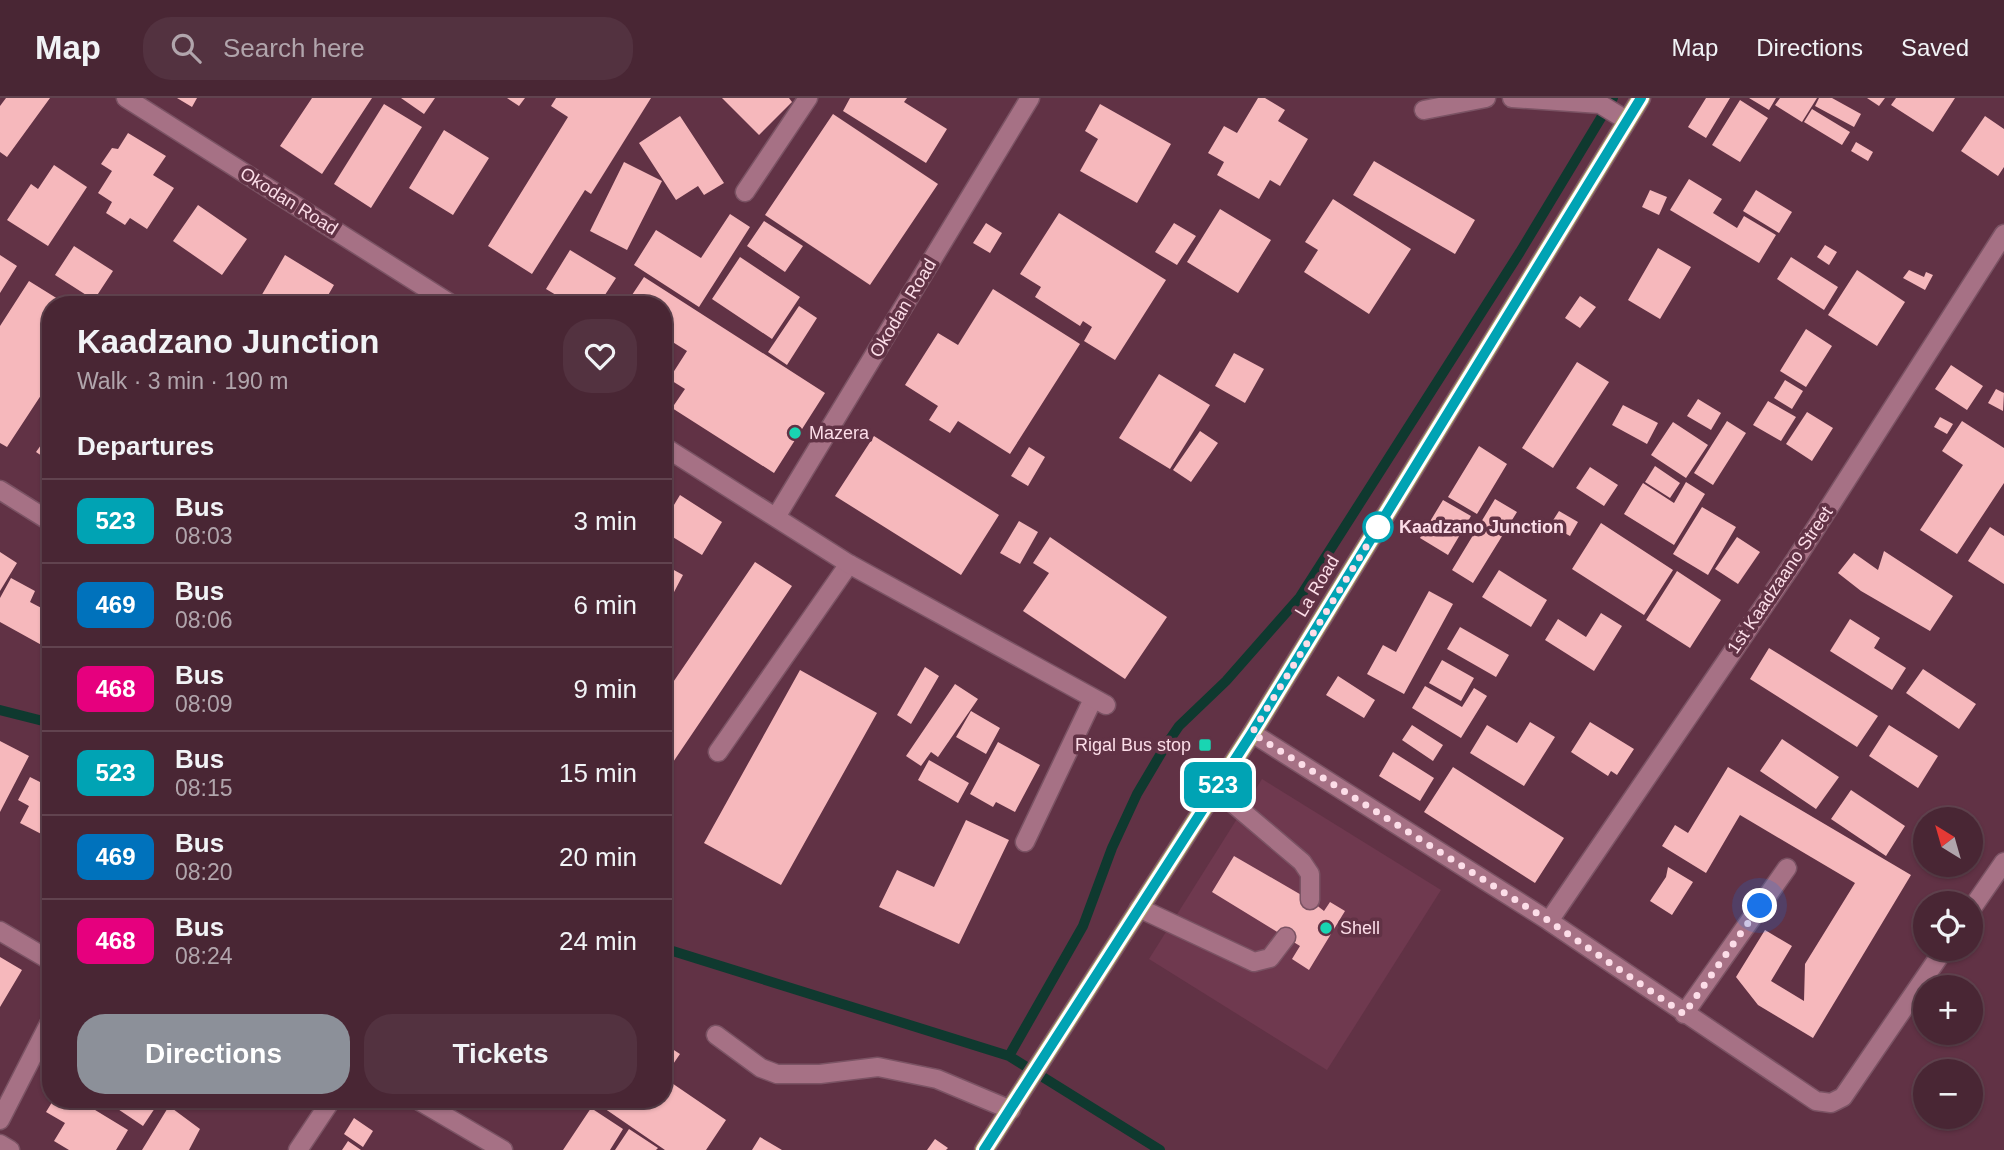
<!DOCTYPE html>
<html lang="en">
<head>
<meta charset="utf-8">
<style>
  :root { --surface:#492634; --page:#533240; --text:#f1f3f6; --muted:#b1a5ac; --line:#61434f; --accent:#8c9099 }
  body { margin:0; font-family:Helvetica,sans-serif; background:var(--page); color:var(--text); height:100vh; display:flex; flex-direction:column; font-size:26px; white-space:nowrap }
  * { box-sizing:border-box; margin:0 }
  p { font-size:23px; color:var(--muted) }
  .icon { flex:none; width:38px; height:38px; fill:none; stroke:currentColor; stroke-width:2; stroke-linecap:round; stroke-linejoin:round }
  .map { position:relative; flex:1; overflow:hidden }
  .side { position:absolute; left:42px; top:198px; width:630px; height:812px; display:flex; flex-direction:column; background:var(--surface); border-radius:28px; box-shadow:0 2px 5px #0004,0 0 0 2px var(--line) }
  .side>* { flex:none }
  .badge { padding:0 14px; border-radius:10px; font-size:24px; line-height:46px }
  .needle { width:46px; rotate:323deg }
  .fabs { position:absolute; left:1913px; top:709px; display:grid; gap:14px }
  .fabs a { display:grid; place-items:center; width:70px; height:70px; border-radius:50%; background:var(--surface); box-shadow:0 2px 5px #0004,0 0 0 2px var(--line); font-size:35px }
  .you { position:absolute; width:35px; height:35px; margin:-18px; border:5px solid #fff; border-radius:50%; background:#1a73e8; box-shadow:0 0 0 10px #1a73e833 }
  .map>.badge { position:absolute; translate:-50% -50%; box-shadow:0 0 0 4px #fff }
  h2 { padding:0 35px; font-size:26px; line-height:63px }
  .round { display:grid; place-items:center; flex:none; width:74px; height:74px; border-radius:28px; background:var(--page) }
  .headline { display:flex; align-items:center; justify-content:space-between; height:119px; padding:0 35px }
  h1 { font-size:33px; font-weight:700; line-height:52px }
  .action { display:flex; gap:14px; margin-top:auto; padding:14px 35px }
  .action a { flex:1; height:80px; border-radius:28px; background:var(--accent); color:#fff; font-size:28px; font-weight:700; line-height:80px; text-align:center }
  .action a+a { background:var(--page); color:var(--text) }
  ul { padding:0; list-style:none }
  li { display:flex; align-items:center; gap:21px; height:84px; padding:0 35px; border-top:2px solid var(--line) }
  li div { flex:1 }
  li b { display:block; font-size:26px }
  li em { font-style:normal }
  li .badge { min-width:77px; font-weight:700; text-align:center }
  header { display:flex; align-items:center; gap:42px; box-sizing:border-box; height:98px; padding:0 35px; background:var(--surface); border-bottom:2px solid var(--line) }
  header strong { font-size:33px }
  nav { display:flex; gap:38px; margin-inline-start:auto; font-size:24px }
  .search { width:490px; height:63px; background:var(--page); display:flex; align-items:center; gap:18px; box-sizing:border-box; padding:0 24px; border-radius:28px; color:var(--muted); font-size:26px }
  .map>svg:first-child { display:block }
</style>
</head>
<body>
<header>
<strong>Map</strong>
<div class="search"><svg class="icon" aria-label="search" viewBox="0 0 24 24"><circle cx="10" cy="10" r="6"/><path d="M15 15l6 6"/></svg>Search here</div>
<nav><a>Map</a><a>Directions</a><a>Saved</a></nav>
</header>
<div class="map">
<svg width="2004" height="1052" viewBox="0 0 2004 1052">
  <rect width="100%" height="100%" fill="#613245"/>
  <path fill="#6f394f" d="M1262,681L1441,792L1327,972L1149,861Z"/>
  <g fill="none" stroke-linecap="round" stroke-linejoin="round">
    <path stroke="#0f392f" stroke-width="10" d="M0,612L51,625
      M663,850L1009,958L1160,1052
      M1009,958L1083,828L1112,750L1137,696L1166,647L1179,628L1226,583L1300,499L1520,154L1613,0"/>
  </g>
  <path fill="#f6b8bc" d="M6,0H50L7,59L0,54V8Z
    M177,0H197L192,9Z
    M312,0H372L322,76L280,48Z
    M401,0H435L424,16Z
    M507,0H525L519,8Z
    M556,0H651L591,96L585,92L532,176L488,148L568,19L551,8Z
    M722,0H789L792,4L759,37Z
    M850,0H907L904,4L947,31L926,65L843,13Z
    M1258,0H1265L1285,12L1278,23L1308,41L1280,88L1270,82L1259,101L1217,77L1224,64L1208,55L1224,28L1237,35Z
    M1706,0H1730L1706,40L1688,29Z
    M1749,0H1776L1769,12Z
    M1780,0H1817L1802,24L1775,7Z
    M1819,0H1832L1861,16L1854,29L1815,8Z
    M1867,0H1885L1879,8Z
    M1896,0H1955L1933,34L1891,7Z
    M1740,2L1768,20L1740,64L1712,47Z
    M384,6L422,29L371,110L334,86Z
    M1100,6L1171,46L1137,105L1080,73L1098,41L1085,33Z
    M1812,11L1850,34L1842,47L1804,24Z
    M833,16L938,86L870,187L765,117Z
    M680,18L724,85L704,97L698,88L676,102L639,45Z
    M1985,18L2004,31V69L1998,78L1961,53Z
    M444,32L489,60L453,117L409,90Z
    M128,35L166,58L153,77L174,90L147,131L130,120L125,127L106,115L112,104L98,95L112,73L101,66L112,50L118,51Z
    M1856,44L1873,54L1868,63L1851,53Z
    M1374,63L1475,122L1455,156L1353,97Z
    M624,64L662,83L627,152L590,133Z
    M54,67L87,89L48,148L7,122L31,86L38,91Z
    M1689,81L1722,101L1713,115L1737,130L1744,118L1776,137L1759,165L1670,112Z
    M1650,92L1667,99L1659,117L1642,109Z
    M1756,92L1792,114L1779,135L1743,113Z
    M1333,101L1411,151L1369,216L1304,174L1318,152L1305,144Z
    M198,107L247,141L222,177L173,143Z
    M1220,111L1271,142L1238,195L1187,164Z
    M1059,115L1166,182L1115,262L1084,243L1092,229L1083,223L1080,228L1035,199L1041,189L1020,176Z
    M730,116L750,129L699,209L634,167L656,132L701,160Z
    M764,123L803,148L785,174L747,148Z
    M986,125L1002,135L990,155L973,145Z
    M1174,125L1196,138L1177,167L1155,154Z
    M1825,147L1837,154L1829,167L1817,159Z
    M74,148L113,173L94,202L55,177Z
    M1658,150L1691,169L1660,221L1628,202Z
    M570,152L616,180L599,206H571L546,191Z
    M0,157L17,168L0,195Z
    M285,157L334,187L323,206H271L260,200Z
    M740,159L800,199L772,241L712,201Z
    M1791,159L1838,189L1824,212L1777,181Z
    M1857,172L1905,204L1877,248L1828,217Z
    M1909,172L1924,179L1926,174L1933,177L1925,192L1903,180Z
    M644,179L825,295L774,375L672,310L685,291L669,281L687,253L663,238V206H626Z
    M29,183L66,206H51V282L7,349L0,345V228Z
    M993,191L1080,246L1010,356L958,323L950,335L929,322L938,308L905,287L938,235L958,247Z
    M1580,198L1596,209L1580,230L1565,220Z
    M799,208L817,220L787,267L768,254Z
    M1806,231L1832,248L1806,289L1780,273Z
    M1234,255L1264,271L1245,305L1215,288Z
    M1577,264L1609,284L1553,370L1522,350Z
    M1951,267L1983,288L1967,312L1935,291Z
    M1159,276L1210,307L1170,371L1119,340Z
    M1785,282L1803,293L1792,311L1774,300Z
    M1996,291L2004,295L2003,313L1988,305Z
    M1698,301L1721,315L1711,332L1687,318Z
    M1768,303L1796,319L1781,343L1753,327Z
    M1623,307L1658,325L1647,346L1612,327Z
    M1807,314L1833,330L1812,363L1786,346Z
    M1940,319L1953,326L1947,336L1934,329Z
    M1727,323L1746,335L1713,387L1694,375Z
    M1962,323L2004,350V385L1957,456L1920,432L1963,367L1942,353Z
    M1673,324L1708,347L1686,380L1651,357Z
    M51,333V364L36,354Z
    M1200,333L1218,345L1191,384L1173,372Z
    M874,338L999,417L961,477L835,398Z
    M1479,348L1507,366L1477,416L1448,399Z
    M1029,349L1045,359L1028,388L1011,378Z
    M1655,368L1680,385L1670,400L1645,384Z
    M1590,369L1618,387L1604,408L1576,390Z
    M51,371V394L41,387Z
    M1686,384L1705,396L1674,447L1624,416L1643,385L1674,405Z
    M680,397L722,424L702,457L663,433V425Z
    M1495,401L1517,414L1473,485L1452,472Z
    M1443,402L1471,418L1448,457L1420,440Z
    M1702,409L1736,429L1708,477L1673,456Z
    M1559,413L1578,424L1570,438L1550,427Z
    M1019,423L1038,434L1020,466L1000,455Z
    M1601,425L1673,472L1644,517L1572,471Z
    M1990,429L2004,438V486L1968,463Z
    M1050,439L1167,519L1125,581L1023,513L1049,475L1033,465Z
    M1737,439L1760,454L1738,486L1715,471Z
    M1884,453L1953,498L1930,533L1861,493L1838,475L1854,455L1878,472Z
    M0,454L17,465L0,493Z
    M755,464L792,488L663,679V599Z
    M663,466L683,477L663,515Z
    M1499,472L1547,502L1531,529L1482,499Z
    M1677,473L1721,502L1690,550L1646,522Z
    M11,480L35,493L30,504L51,515V544L47,550L0,524V500Z
    M1429,493L1453,506L1404,596L1367,576L1383,547L1396,554Z
    M1601,515L1622,528L1594,573L1545,542L1558,521L1586,539Z
    M1850,521L1880,540L1874,550L1906,570L1892,592L1830,553Z
    M1460,529L1509,557L1496,579L1447,551Z
    M1769,550L1878,618L1857,649L1750,581Z
    M1442,562L1474,580L1461,603L1429,585Z
    M925,569L939,578L911,626L897,617Z
    M1923,571L1976,606L1959,631L1906,595Z
    M800,572L877,615L781,787L704,745Z
    M1338,578L1375,602L1364,620L1326,597Z
    M955,586L978,601L938,659L931,654L921,668L906,658Z
    M1425,588L1462,609L1474,590L1487,598L1461,640L1412,610Z
    M971,613L1000,630L986,656L956,639Z
    M1530,624L1555,639L1524,688L1470,655L1487,627L1517,645Z
    M1590,624L1634,651L1617,677L1611,673L1608,678L1571,654Z
    M1412,627L1443,647L1433,663L1402,642Z
    M1889,627L1938,658L1918,690L1869,658Z
    M1782,641L1839,679L1816,711L1760,673Z
    M0,643L29,658L0,714Z
    M998,644L1040,667L1015,714L996,704L993,709L970,696Z
    M1393,654L1434,680L1420,703L1379,678Z
    M929,662L969,685L958,705L918,682Z
    M51,667V741L20,725L29,708L18,702L30,679L42,685Z
    M1453,669L1564,740L1535,785L1424,714Z
    M1728,669L1911,777L1813,940L1758,907L1736,879L1765,832L1792,848L1771,883L1804,903L1805,866L1855,785L1740,717L1706,775L1662,748L1675,727L1688,735Z
    M1851,692L1905,728L1886,758L1831,721Z
    M966,722L1009,742L959,846L879,809L897,772L934,789Z
    M1234,758L1310,802L1324,813L1330,804L1345,813L1309,872L1292,861L1300,848L1212,794Z
    M1668,769L1693,784L1672,817L1650,803L1666,779Z
    M0,859L22,872L0,909Z
    M663,945L680,956L667,975L663,973Z
    M663,979L726,1022L706,1052H665L598,1006L602,1001H663Z
    M54,1001H77L128,1032L116,1052H69L54,1043L65,1025L46,1014Z
    M103,1001H161L143,1028Z
    M284,1001H300L296,1008Z
    M169,1008L200,1031L189,1052H142Z
    M591,1010L623,1031L610,1052H563Z
    M354,1020L373,1033L363,1049L344,1036Z
    M629,1031L658,1050L656,1052H615Z
    M760,1039L782,1052H752Z
    M935,1041L948,1050L946,1052H927Z
    M348,1043L361,1052H342Z"/>
  <g fill="none" stroke-linecap="round" stroke-linejoin="round">
    <g stroke="#7b5364" stroke-width="21">
      <path id="lane" d="M1512,0L1600,6L1626,22
        M1424,12L1486,0
        M745,94L808,0
        M718,654L849,466
        M1216,691L1302,764L1310,776V802
        M1025,744L1093,601
        M1139,810L1254,864L1270,860L1286,839
        M0,833L51,863
        M1684,916L1787,770
        M716,937L761,970L777,976H820L878,969L937,981L1011,1012
        M416,1001L503,1052"/>
    </g>
    <g stroke="#7b5364" stroke-width="21">
      <path id="street" d="M126,0L451,206
        M663,348L849,466L1106,607
        M0,392L51,424
        M776,419L1030,0
        M1252,635L1549,823L1816,1003L1831,1005L1843,999L1945,850
        M1970,813L2004,764
        M1549,823L1796,461L2004,136
        M0,1022L51,922
        M0,1046L10,1052
        M298,1052L332,1001"/>
    </g>
    <g stroke="#7b5364" stroke-width="21">
      <path id="primary" d="M984,1052L1252,635L1641,0"/>
    </g>
    <use href="#lane" stroke="#a67185" stroke-width="18"/>
    <use href="#street" stroke="#a67185" stroke-width="18"/>
    <use href="#primary" stroke="#b1a469" stroke-width="18"/>
  </g>
  <g fill="none" stroke-linecap="round" stroke-linejoin="round">
    <g stroke="#fff" stroke-width="16">
      <path id="line" d="M984,1052L1252,635L1641,0"/>
    </g>
    <use href="#line" stroke="#00a3b4" stroke-width="10"/>
    <path stroke="#fcdde8" stroke-width="7" stroke-dasharray="0 12.6" d="M1378,429L1382,423L1252,635L1549,823L1684,916L1760,808"/>
  </g>
  <g fill="#19d5b2" stroke="#613245" stroke-width="2.5">
    <circle cx="795" cy="335" r="7"/>
    <rect x="1198" y="640" width="14" height="14" rx="3.5"/>
    <circle cx="1326" cy="830" r="7"/>
  </g>
  <circle fill="#fff" stroke="#00a3b4" stroke-width="3.5" cx="1378" cy="429" r="14"/>
  <g text-anchor="middle" stroke-width="7" stroke-linejoin="round" paint-order="stroke">
    <g font-size="18" fill="#fcdde8" stroke="#613245">
      <text transform="translate(289 103) rotate(32)" y="6">Okodan Road</text>
      <text transform="translate(903 210) rotate(-59)" y="6">Okodan Road</text>
      <text transform="translate(1780 482) rotate(-56)" y="6">1st Kaadzaano Street</text>
      <text transform="translate(1317 488) rotate(-59)" y="6">La Road</text>
    </g>
    <g font-size="18" fill="#fcdde8" stroke="#613245" text-anchor="start">
      <text x="809" y="341">Mazera</text>
      <text x="1191" y="653" text-anchor="end">Rigal Bus stop</text>
      <text x="1340" y="836">Shell</text>
    </g>
    <g font-size="18" font-weight="bold" fill="#fcdde8" stroke="#613245" text-anchor="start">
      <text x="1399" y="435">Kaadzano Junction</text>
    </g>
  </g>
</svg>
<div class="fabs">
<a><svg class="needle" viewBox="-14 -14 28 28"><path d="M0-13l5 13h-10z" fill="#e53935"/><path d="M0 13l5-13h-10z" fill="#b1a5ac"/></svg></a>
<a><svg class="icon" aria-label="locate" viewBox="0 0 24 24"><circle cx="12" cy="12" r="6"/><path d="M12 2v4M12 18v4M2 12h4M18 12h4"/></svg></a>
<a>+</a>
<a>−</a>
</div>
<div class="you" style="left:1760px;top:808px"></div>
<b class="badge" style="left:1218px;top:687px;background:#00a3b4;color:#fff">523</b>
<section class="side">
<div class="headline"><div><h1>Kaadzano Junction</h1><p>Walk · 3 min · 190 m</p></div><a class="round"><svg class="icon" aria-label="heart" viewBox="0 0 24 24"><path d="M12 20l-8-8c-3-5 5-10 8-4 3-6 11-1 8 4z"/></svg></a></div>
<h2>Departures</h2>
<ul>
<li><span class="badge" style="background:#00a3b4;color:#fff">523</span><div><b>Bus</b><p>08:03</p></div><em>3 min</em></li>
<li><span class="badge" style="background:#0072bc;color:#fff">469</span><div><b>Bus</b><p>08:06</p></div><em>6 min</em></li>
<li><span class="badge" style="background:#e6007e;color:#fff">468</span><div><b>Bus</b><p>08:09</p></div><em>9 min</em></li>
<li><span class="badge" style="background:#00a3b4;color:#fff">523</span><div><b>Bus</b><p>08:15</p></div><em>15 min</em></li>
<li><span class="badge" style="background:#0072bc;color:#fff">469</span><div><b>Bus</b><p>08:20</p></div><em>20 min</em></li>
<li><span class="badge" style="background:#e6007e;color:#fff">468</span><div><b>Bus</b><p>08:24</p></div><em>24 min</em></li>
</ul>
<div class="action"><a>Directions</a><a>Tickets</a></div>
</section>
</div>
</body>
</html>
